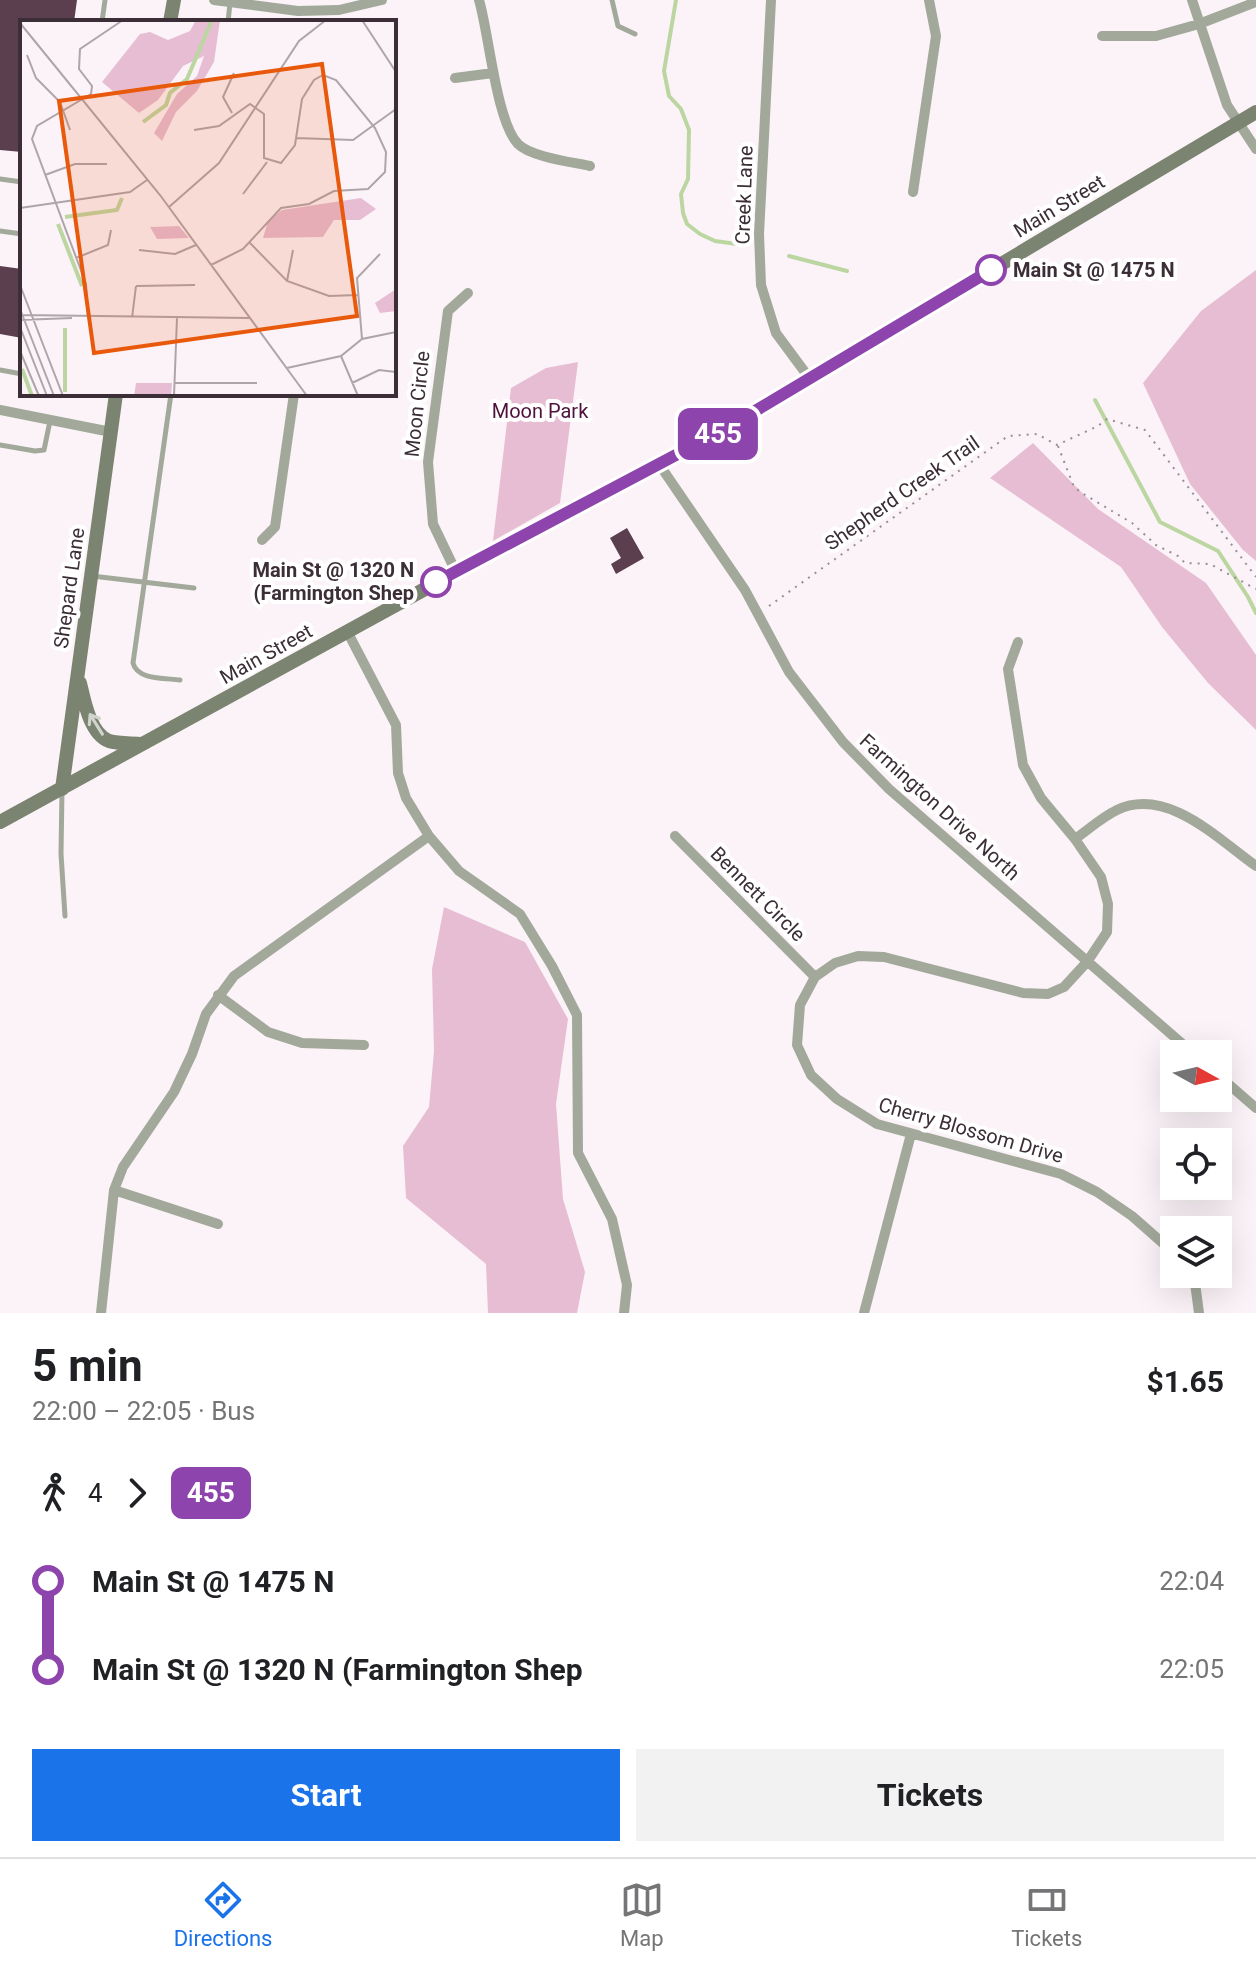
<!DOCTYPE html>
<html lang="en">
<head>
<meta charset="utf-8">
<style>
  :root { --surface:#fff; --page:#f2f2f2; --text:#202124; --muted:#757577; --line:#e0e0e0; --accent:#1a73e8 }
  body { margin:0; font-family:Roboto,sans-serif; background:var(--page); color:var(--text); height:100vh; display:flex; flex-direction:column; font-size:30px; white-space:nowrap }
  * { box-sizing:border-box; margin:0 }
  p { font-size:26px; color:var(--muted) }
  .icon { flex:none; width:44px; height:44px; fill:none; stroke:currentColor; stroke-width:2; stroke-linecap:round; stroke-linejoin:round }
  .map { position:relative; height:1313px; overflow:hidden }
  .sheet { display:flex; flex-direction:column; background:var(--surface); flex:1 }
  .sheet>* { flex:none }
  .badge { padding:0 16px; border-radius:12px; font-size:28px; line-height:52px }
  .needle { width:52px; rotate:98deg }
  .tools { position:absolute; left:1160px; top:1040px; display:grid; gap:16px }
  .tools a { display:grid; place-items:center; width:72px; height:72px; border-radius:0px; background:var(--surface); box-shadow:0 8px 32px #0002; font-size:40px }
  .map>.badge { position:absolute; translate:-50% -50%; box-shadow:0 0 0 4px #fff }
  .legs { display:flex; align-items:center; gap:12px; height:88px; padding:0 32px; font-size:26px }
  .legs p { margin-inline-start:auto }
  .overview { display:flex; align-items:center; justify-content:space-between; height:136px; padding:0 32px }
  h1 { font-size:44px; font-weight:700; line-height:60px }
  .cta { display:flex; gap:16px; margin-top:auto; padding:16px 32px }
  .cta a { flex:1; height:92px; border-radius:0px; background:var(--accent); color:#fff; font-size:32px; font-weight:700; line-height:92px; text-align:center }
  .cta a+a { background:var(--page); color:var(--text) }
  ul { padding:0 32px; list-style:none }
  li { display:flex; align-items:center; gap:28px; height:88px; font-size:30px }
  li i { display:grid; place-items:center; width:12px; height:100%; margin:0 10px; background:currentColor }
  li i::after { content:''; width:20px; height:20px; margin:-10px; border:6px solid; border-radius:50%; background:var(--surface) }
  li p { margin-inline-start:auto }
  li:first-child i { background:linear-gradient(#0000 50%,currentColor 0) }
  li:last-child i { background:linear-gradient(currentColor 50%,#0000 0) }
  .menu { display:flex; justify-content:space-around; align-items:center; height:112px; border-top:2px solid var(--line); background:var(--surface); font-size:22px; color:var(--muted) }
  .menu a { display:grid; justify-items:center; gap:4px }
  .menu .selected { color:var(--accent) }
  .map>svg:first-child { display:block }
</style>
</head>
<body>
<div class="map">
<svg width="1256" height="1313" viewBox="0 0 1256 1313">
  <rect width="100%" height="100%" fill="#fbf3f7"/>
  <path fill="#e7bdd4" d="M1256,270V561L1243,550L1190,484L1143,383L1201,311Z
    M578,362L560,503L493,541L511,388L546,368Z
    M1033,443L1098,509L1206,583L1256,655V730L1208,683L1162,627L1121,567L990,478Z
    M444,907L525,942L568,1019L556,1104L563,1199L585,1272L577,1313H488L486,1264L406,1198L403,1146L429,1107L434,1051L432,969Z"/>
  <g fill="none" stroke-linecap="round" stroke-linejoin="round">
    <path stroke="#bcd6a2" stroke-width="4" d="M676,0L664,71L669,96L681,109L689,130L688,179L681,194L683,213L687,224L700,234L715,241L737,244
      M789,256L847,271
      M1095,400L1160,522L1218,551L1248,597L1256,613"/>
  </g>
  <path fill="#5b3f4f" d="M0,0H77L74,22H22V152L0,150Z
    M0,266L22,269V338L0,334Z
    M627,528L644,558L616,574L611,564L621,558L610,538Z"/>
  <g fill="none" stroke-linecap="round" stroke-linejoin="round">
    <path stroke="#998e94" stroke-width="2" stroke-dasharray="2 6" stroke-linecap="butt" d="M1058,446L1074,487L1082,493L1132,523L1156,545L1178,556L1185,563L1210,564L1256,589
      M769,606L1008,436L1037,434L1057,445L1098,426L1107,419L1145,430L1256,577"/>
    <path stroke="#a2a99b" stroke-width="5" d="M612,0L618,26L635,34
      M102,22L105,0
      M228,22L230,3
      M0,179L22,182
      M0,231L22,234
      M0,370L22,374
      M171,394L133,663C137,680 165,678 180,680
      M0,445L35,451L44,450L50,421
      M92,576L194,588
      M62,790L61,854L65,916"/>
    <path stroke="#a2a99b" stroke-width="10" d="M214,0L298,11L339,10L382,0
      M479,0C489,33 496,121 518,144C531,157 572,162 590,166
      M771,0L759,234L761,285L776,333L810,379
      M1192,0L1227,105L1256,149
      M1102,36H1156L1199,24L1256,2
      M455,78L493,73
      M913,192L936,36L929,0
      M0,410L111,432
      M659,464L745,590L789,672L843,742L889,789L1194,1054
      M262,540L275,527L294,394
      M456,572L433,524L428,462L448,311L468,293
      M347,631L396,725L398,773L406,798L429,836L459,871L520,914L552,966L577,1015L578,1153L612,1219L627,1285L624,1313
      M1018,642L1008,669L1023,765L1041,798L1075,839L1101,877L1108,904L1107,932L1087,962L1064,987L1048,994L1023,993L884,957L858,956L835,963L815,977L800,1005L797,1045L811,1075L837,1099L877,1124L1061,1174L1097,1192L1132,1216L1174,1253
      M675,836L815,977
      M1075,839C1088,830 1102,817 1117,810C1167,786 1219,840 1256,866
      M218,995L268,1032L302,1043L364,1045
      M1218,1075L1256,1108
      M114,1190L218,1224
      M1190,1274L1195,1283L1199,1313
      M101,1313L114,1190L123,1167L174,1092L192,1054L206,1014L234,976L429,836
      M864,1313L911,1134"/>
    <path stroke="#7a8470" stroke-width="14" d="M170,22L174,0
      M80,683C84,700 90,734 109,741C118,744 132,743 142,744
      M62,789L116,394
      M0,822L456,572L725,429L1256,112"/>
  </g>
  <defs><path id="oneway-shaft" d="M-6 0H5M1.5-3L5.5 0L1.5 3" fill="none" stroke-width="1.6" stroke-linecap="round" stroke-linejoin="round" transform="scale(2)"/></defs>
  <use stroke="#d0d4cd" href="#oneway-shaft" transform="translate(96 724) rotate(-122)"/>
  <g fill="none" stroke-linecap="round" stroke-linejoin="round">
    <g stroke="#fff" stroke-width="18">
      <path id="line-1" d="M436,582L725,429L991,270"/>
    </g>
    <use href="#line-1" stroke="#8e44ad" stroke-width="12"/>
  </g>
  <g fill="#fff" stroke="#8e44ad" stroke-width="4">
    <circle cx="991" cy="270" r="14"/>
    <circle cx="436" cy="582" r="14"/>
  </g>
  <g text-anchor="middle" stroke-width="8" stroke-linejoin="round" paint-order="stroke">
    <g font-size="20" fill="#3c2e36" stroke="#fff">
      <text transform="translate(744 195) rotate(-88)" y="7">Creek Lane</text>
      <text transform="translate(1059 206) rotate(-31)" y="7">Main Street</text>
      <text transform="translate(417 404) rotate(-84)" y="7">Moon Circle</text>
      <text transform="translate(902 493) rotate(-35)" y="7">Shepherd Creek Trail</text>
      <text transform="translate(69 588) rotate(-82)" y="7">Shepard Lane</text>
      <text transform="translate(266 654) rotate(-29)" y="7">Main Street</text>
      <text transform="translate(940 807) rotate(42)" y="7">Farmington Drive North</text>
      <text transform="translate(758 894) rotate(45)" y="7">Bennett Circle</text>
      <text transform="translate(971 1130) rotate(16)" y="7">Cherry Blossom Drive</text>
    </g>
    <g font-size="20" font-weight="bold" fill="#3c2e36" stroke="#fff" text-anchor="start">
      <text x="1013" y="277">Main St @ 1475 N</text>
      <text x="414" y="577" text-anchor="end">Main St @ 1320 N<tspan x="414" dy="23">(Farmington Shep</tspan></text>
    </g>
    <g font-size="20" fill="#50123c" stroke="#fff">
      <text x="540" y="418">Moon Park</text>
    </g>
  </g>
  <g transform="translate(20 20)">
    <rect width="376" height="376" fill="#fbf3f7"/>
    <path d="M176,0H200L194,42L177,71L156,92L142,121L134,113L157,74L177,56L184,36L163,46L138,80L119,93L82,62L120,14L130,12L148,20L170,11ZM341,178L356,189L340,200H314L303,217L243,218L248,201L262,190ZM159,206L169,218L137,219L130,207ZM376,269V291L360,293L355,283ZM116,363H152L151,376H114Z" fill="#e7bdd4"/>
    <path fill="none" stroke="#bcd6a2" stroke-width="4" d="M123,102L146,85L150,73L167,59L192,0M45,197L97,190L102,178M38,204L62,266M2,349L12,376M45,372V308"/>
    <path fill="none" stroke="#afa4aa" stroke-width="2" d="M342,0L376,52M0,3L140,175L287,376M7,35L16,58L40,82L50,110M212,93L203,77L214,53M174,110L199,106L230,84L244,94V138L261,143L275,125L282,79L294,60L303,55L316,60L355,108L366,132L365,152L348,169L314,171L289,184L261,188L223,229L191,245M276,118L333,120L376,89M25,155L55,144H87M223,174L247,142M149,187L199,143L279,21L306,0M0,188L110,172L127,160M230,223L267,261L309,276L338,275M119,230L155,234L176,225M56,238L88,225L91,210M267,261L273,230M0,265L43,376M116,266L175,265M0,289L34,376M2,295L229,298M68,298L66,264L12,119L17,106L71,74L72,66L59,49L60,29L103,0M112,298L116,266M0,300L52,298M0,307L27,376M342,319L337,258L360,234M0,331L19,376M321,336L338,376M267,348L321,336L342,319L376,312M154,363H237M332,363L359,350L376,352M154,376L157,298"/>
    <path fill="#e8590c" fill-opacity="0.15" stroke="#e8590c" stroke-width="4" d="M302,44L337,296L74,333L39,81Z"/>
    <rect width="376" height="376" fill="none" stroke="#3c2e36" stroke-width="4"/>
  </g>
</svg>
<div class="tools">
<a><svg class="needle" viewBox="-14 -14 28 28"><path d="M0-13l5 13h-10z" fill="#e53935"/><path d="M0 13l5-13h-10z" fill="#757577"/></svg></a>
<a><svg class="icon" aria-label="locate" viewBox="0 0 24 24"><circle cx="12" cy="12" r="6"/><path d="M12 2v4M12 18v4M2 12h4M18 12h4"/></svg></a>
<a><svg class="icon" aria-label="layers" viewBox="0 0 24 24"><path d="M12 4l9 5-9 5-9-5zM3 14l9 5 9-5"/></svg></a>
</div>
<b class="badge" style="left:718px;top:434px;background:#8e44ad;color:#fff">455</b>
</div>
<section class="sheet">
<div class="overview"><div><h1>5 min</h1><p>22:00 – 22:05 · Bus</p></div><b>$1.65</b></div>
<div class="legs"><svg class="icon" aria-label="walk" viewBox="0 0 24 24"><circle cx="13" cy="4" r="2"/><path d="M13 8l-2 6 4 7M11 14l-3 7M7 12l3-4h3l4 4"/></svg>4<svg class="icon" aria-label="forward" viewBox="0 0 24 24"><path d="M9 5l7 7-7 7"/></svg><b class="badge" style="background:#8e44ad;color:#fff">455</b></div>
<ul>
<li><i style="color:#8e44ad"></i><b>Main St @ 1475 N</b><p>22:04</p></li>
<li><i style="color:#8e44ad"></i><b>Main St @ 1320 N (Farmington Shep</b><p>22:05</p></li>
</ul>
<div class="cta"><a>Start</a><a>Tickets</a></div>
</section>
<nav class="menu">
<a class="selected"><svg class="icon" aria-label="directions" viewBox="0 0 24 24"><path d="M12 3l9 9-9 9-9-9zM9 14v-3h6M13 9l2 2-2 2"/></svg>Directions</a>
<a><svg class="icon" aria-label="map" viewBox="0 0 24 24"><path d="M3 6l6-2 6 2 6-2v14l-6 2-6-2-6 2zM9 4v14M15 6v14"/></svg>Map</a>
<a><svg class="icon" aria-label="tickets" viewBox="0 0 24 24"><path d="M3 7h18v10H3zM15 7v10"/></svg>Tickets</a>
</nav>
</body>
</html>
